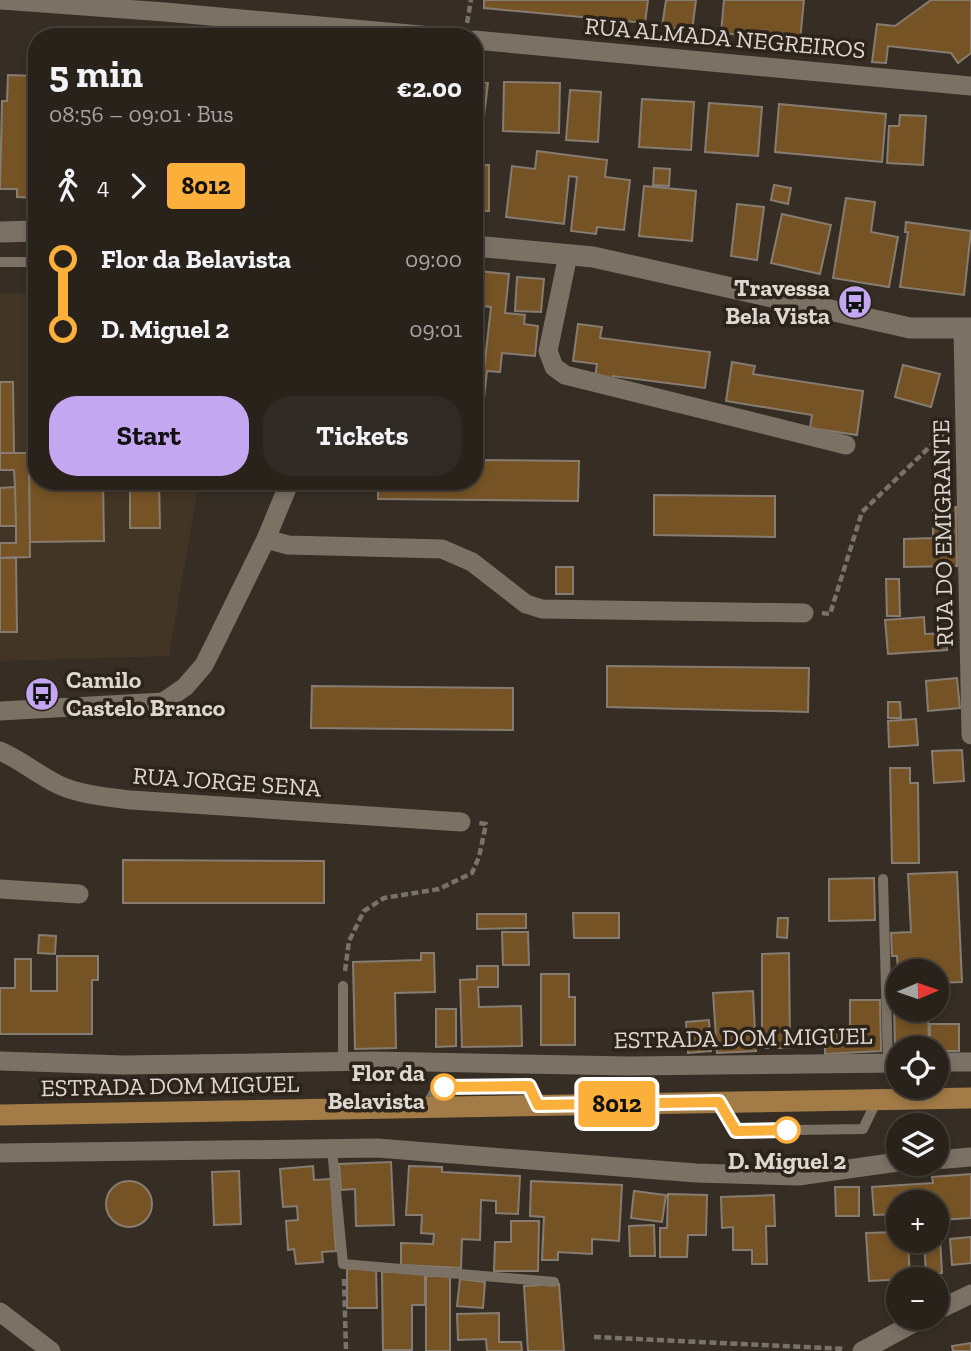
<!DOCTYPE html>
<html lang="en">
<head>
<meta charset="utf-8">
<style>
  :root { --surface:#28221b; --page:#302a24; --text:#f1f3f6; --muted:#a5a4a3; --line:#443f3a; --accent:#c4a7f1 }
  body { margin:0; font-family:"Zilla Slab",serif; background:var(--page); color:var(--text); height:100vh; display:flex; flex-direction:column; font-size:26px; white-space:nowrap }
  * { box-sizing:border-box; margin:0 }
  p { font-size:23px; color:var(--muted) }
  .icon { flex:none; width:38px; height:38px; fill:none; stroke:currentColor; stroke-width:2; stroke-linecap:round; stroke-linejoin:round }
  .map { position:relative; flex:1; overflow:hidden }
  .details { position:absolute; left:28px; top:28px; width:455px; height:462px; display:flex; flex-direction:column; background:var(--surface); border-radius:28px; box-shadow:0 4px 10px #0003,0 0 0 2px var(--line) }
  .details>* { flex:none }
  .badge { padding:0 14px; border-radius:5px; font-size:24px; line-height:46px }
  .needle { width:46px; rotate:88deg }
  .fabs { position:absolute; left:886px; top:959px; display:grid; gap:14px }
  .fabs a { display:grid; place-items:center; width:63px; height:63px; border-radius:50%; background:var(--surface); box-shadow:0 4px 10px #0003,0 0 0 2px var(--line); font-size:35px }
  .map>.badge { position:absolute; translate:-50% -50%; box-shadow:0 0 0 4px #fff }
  .legs { display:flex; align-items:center; gap:10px; height:77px; padding:0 21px; font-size:23px }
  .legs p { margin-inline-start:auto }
  .head { display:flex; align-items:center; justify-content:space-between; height:119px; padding:0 21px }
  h1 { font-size:38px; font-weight:700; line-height:52px }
  .primary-button { display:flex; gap:14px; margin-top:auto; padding:14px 21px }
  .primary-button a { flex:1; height:80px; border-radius:28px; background:var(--accent); color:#111; font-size:28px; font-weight:700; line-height:80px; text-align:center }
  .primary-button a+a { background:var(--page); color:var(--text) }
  ul { padding:0 21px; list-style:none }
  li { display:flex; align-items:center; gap:24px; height:70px; font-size:26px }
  li i { display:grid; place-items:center; width:10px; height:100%; margin:0 9px; background:currentColor }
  li i::after { content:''; width:18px; height:18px; margin:-9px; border:5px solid; border-radius:50%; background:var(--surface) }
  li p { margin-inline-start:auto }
  li:first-child i { background:linear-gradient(#0000 50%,currentColor 0) }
  li:last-child i { background:linear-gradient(currentColor 50%,#0000 0) }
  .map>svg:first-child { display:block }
</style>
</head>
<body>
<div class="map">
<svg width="971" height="1351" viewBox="0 0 971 1351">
  <rect width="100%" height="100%" fill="#362e24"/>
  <path fill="#423525" d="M37,293V481H199L169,656L0,661V294Z"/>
  <path fill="#755325" stroke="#877c71" stroke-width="2" d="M484,0H648L645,23L484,8Z
    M666,0H696L692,31L662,27Z
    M724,0H804L800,40L721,33Z
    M931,0H971V53L958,63L951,53L888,46L886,63L872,62L877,24L895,26Z
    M8,75L37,76V198L17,197V189H0L2,101H7Z
    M474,81L488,83L484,116L474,115Z
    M504,82L560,83L559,133L503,131Z
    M570,90L601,92L598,142L566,140Z
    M642,99L694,102L691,150L639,147Z
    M709,103L762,107L758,156L705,152Z
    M779,104L886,114L882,162L775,152Z
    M900,115L926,116L923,165L887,163L889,126H899Z
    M537,151L607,160L605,177L630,180L624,230L597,227L596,234L571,231L577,177L569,176L564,224L506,217L512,166L535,169Z
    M474,165H489V211H474Z
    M654,168L670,169L669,186L653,185Z
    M774,185L791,188L788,204L771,200Z
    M644,186L696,191L692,241L639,236Z
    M846,198L875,202L871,232L898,237L889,287L833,278Z
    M737,204L764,207L757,260L731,256Z
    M782,214L831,225L820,274L771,263Z
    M906,222L971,231L964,295L900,287L908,232H905Z
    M477,271L509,274L505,313L525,315L524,324L538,326L535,356L502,353L500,372L487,371L483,408L474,407V368L484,369L491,307L474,305Z
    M517,277L544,279L541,312L515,311Z
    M578,324L602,327L600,338L710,352L705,388L613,376L612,379L595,377L597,364L573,361Z
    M732,362L755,366L753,374L863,391L857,435L810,428L812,415L726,401Z
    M903,365L940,374L931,407L895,397Z
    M0,382H13L14,453H0Z
    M0,453H29L30,557L0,558V543H16V526H0V488L15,487L14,470H0Z
    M474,460L579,461L578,501L378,499V481H474Z
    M29,470H37V481H103L104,541L30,542Z
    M130,481H159L160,528H130Z
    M15,487L16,526H0V488Z
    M654,495L775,496V537L654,535Z
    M933,507H956L957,566L904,567V539L933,538Z
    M16,557L17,632H0V558Z
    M556,567H573V594H556Z
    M886,579H899L900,616H887Z
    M924,617L925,634L946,633L947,650L888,654L885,620Z
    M607,666L809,668L808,712L607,707Z
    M957,678L960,708L928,711L926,681Z
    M312,686L513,688V730L311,728Z
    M888,702H900L901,718H888Z
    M916,719L918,745L889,747L888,721Z
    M962,750L964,781L934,783L932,751Z
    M890,768H910V783H918L919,863H892Z
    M123,860L324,861V903H123Z
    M957,872L962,982L936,983V971L898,972L897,956H892L891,933L911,932L908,874Z
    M874,878L875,920L829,921V879Z
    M573,913H619V938H574Z
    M477,914H526V928L477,929Z
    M778,918H788L787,938L777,937Z
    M502,932H528L529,965H503Z
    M39,935L56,936L55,954L38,953Z
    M421,953H434L435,992L395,993L396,1048L355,1049L353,962L421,960Z
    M789,953L790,1048H762V954Z
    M57,956H98V980H92V1034H0V988H15V959H31V991H57Z
    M477,966H498V987H478L479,1007L521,1006L522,1046L462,1047L460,980L477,979Z
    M541,974H569V997H575V1045H541Z
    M753,991L756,1051L717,1053L713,993Z
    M850,1000H880L881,1051L825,1054V1027H850Z
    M894,1006H898V1010H928L929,1046L895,1047Z
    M436,1009H456V1046L436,1047Z
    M709,1020L711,1051L688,1053L686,1022Z
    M930,1024H959V1051H936V1048H930Z
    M391,1162L394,1225L356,1226L355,1189L341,1190L339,1164Z
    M313,1166L314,1180L331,1179L336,1251L322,1252L323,1262L296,1264L294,1249L288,1250L286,1221L298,1220L297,1206L283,1207L280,1169Z
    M409,1166L442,1167V1172L520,1176L518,1214L496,1213V1201L481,1200L480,1240L462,1239L461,1268L401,1265V1243L433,1244L434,1234L421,1233L422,1215H406Z
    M239,1171L241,1224L214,1225L212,1172Z
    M971,1174V1218L939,1220L942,1273L926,1274L924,1241H936V1202H898V1214L874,1215L872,1187L933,1183L932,1177Z
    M106 1204a23 23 0 1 1 46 0a23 23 0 1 1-46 0Z
    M531,1181L622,1185L619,1241L592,1239V1254L558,1252V1260H542L544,1217L530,1216Z
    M835,1187H859V1216H836Z
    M634,1191L666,1195L662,1222L631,1218Z
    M668,1194L707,1195L706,1235H688L687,1257H660V1228H667Z
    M774,1195L775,1226H766L767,1264H752V1250H733V1227L722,1228L721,1197Z
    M511,1221H539L538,1271H494L495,1242H511Z
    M654,1225L655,1256H630L629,1226Z
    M898,1232V1241H908L910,1279L869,1281L866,1233Z
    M971,1237V1263L952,1265L950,1239Z
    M376,1268L377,1308H347V1269Z
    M382,1272H425V1305H412V1350H383Z
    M426,1276H450V1351H426Z
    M460,1279L485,1282L483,1308L457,1306Z
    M559,1284L564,1351H528L524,1286Z
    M499,1313V1342H521L522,1351H487L486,1339L458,1340L457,1314Z
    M971,1343V1351H953L952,1346Z"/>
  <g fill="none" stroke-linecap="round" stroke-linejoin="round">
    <path stroke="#79726a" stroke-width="4.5" stroke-dasharray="7 3.5" stroke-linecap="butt" d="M467,23L471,0
      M822,613L830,614L862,512L944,433
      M345,971L349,941L364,911L384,898L439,889L472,873L479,857L486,824L479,823
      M344,1279L346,1351
      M594,1337L845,1349"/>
    <path stroke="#7b7165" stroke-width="10" d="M0,262H37
      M883,879L888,1063
      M343,1062V986
      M719,1103L736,1131L863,1129L877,1100
      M426,1107L437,1087L529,1086L538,1105
      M332,1149L343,1264L554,1282"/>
    <path stroke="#7b7165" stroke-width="19" d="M2,0L165,12L443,37
      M474,40L971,86
      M568,255L548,351L554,367L565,375L846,445
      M963,330L971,735
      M266,539L288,545L442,549L472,562L526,604L542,609L804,613
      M0,711L163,702L185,687L204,665L216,641L266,539L290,481
      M0,751C21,760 38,775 59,785C81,795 107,797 131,800L461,822
      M0,889L79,894
      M0,1061L124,1065L374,1061L629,1066L898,1063
      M936,1062H971
      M0,1153L377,1148L696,1173L798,1176L898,1162
      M936,1160L971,1157
      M936,1311L971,1294
      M0,1312L51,1351
      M862,1351L923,1318"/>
    <path stroke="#7b7165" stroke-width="21" d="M0,232L37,231
      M474,246L593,257L910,328H971"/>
    <path stroke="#a27b46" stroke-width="21" d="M0,1115L971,1098"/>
  </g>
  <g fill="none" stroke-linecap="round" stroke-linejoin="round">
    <g stroke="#fff" stroke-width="16">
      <path id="line-1" d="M444,1087L529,1086L538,1105L719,1102L736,1131L787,1130"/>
    </g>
    <use href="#line-1" stroke="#fbb03b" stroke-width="10"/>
  </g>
  <defs>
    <g id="bus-disc" transform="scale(1.75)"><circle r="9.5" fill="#c4a7f1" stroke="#2c241a"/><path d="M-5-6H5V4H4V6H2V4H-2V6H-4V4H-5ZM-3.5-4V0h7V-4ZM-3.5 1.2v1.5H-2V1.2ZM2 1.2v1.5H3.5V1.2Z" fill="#111"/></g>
  </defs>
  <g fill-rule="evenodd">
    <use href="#bus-disc" x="855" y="302"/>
    <use href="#bus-disc" x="42" y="694"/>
  </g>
  <g fill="#fff" stroke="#fbb03b" stroke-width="3.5">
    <circle cx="444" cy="1087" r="12"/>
    <circle cx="787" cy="1130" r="12"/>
  </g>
  <g text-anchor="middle" stroke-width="7" stroke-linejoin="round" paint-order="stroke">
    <g font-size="24" fill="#ddd7d1" stroke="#2c241a">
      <text transform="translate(725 38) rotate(5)" y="8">RUA ALMADA NEGREIROS</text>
      <text transform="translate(943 533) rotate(-91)" y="8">RUA DO EMIGRANTE</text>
      <text transform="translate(227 782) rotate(4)" y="8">RUA JORGE SENA</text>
      <text transform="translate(743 1038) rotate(-1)" y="8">ESTRADA DOM MIGUEL</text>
      <text transform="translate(170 1086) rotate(-1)" y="8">ESTRADA DOM MIGUEL</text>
    </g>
    <g font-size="24" font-weight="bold" fill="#ddd7d1" stroke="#2c241a" text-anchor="end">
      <text x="830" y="296">Travessa<tspan x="830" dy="28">Bela Vista</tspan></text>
      <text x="66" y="688" text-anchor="start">Camilo<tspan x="66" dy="28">Castelo Branco</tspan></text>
    </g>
    <g font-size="24" font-weight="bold" fill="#ddd7d1" stroke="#2c241a" text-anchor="end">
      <text x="425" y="1081">Flor da<tspan x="425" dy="28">Belavista</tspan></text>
      <text x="787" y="1169" text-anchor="middle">D. Miguel 2</text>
    </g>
  </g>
</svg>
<div class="fabs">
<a><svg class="needle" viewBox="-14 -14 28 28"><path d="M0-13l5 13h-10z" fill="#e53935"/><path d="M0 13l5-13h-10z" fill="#a5a4a3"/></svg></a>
<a><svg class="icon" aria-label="locate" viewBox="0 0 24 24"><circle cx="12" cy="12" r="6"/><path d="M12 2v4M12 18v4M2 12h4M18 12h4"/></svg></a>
<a><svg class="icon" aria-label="layers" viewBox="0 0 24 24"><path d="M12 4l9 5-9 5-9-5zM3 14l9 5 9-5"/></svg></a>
<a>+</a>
<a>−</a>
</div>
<b class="badge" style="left:617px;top:1104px;background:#fbb03b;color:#111">8012</b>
<section class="details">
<div class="head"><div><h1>5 min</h1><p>08:56 – 09:01 · Bus</p></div><b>€2.00</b></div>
<div class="legs"><svg class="icon" aria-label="walk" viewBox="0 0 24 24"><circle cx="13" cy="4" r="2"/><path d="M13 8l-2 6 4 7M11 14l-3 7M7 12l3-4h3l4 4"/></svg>4<svg class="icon" aria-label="forward" viewBox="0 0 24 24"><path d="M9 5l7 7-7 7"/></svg><b class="badge" style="background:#fbb03b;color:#111">8012</b></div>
<ul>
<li><i style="color:#fbb03b"></i><b>Flor da Belavista</b><p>09:00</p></li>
<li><i style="color:#fbb03b"></i><b>D. Miguel 2</b><p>09:01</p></li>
</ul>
<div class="primary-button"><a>Start</a><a>Tickets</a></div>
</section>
</div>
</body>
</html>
